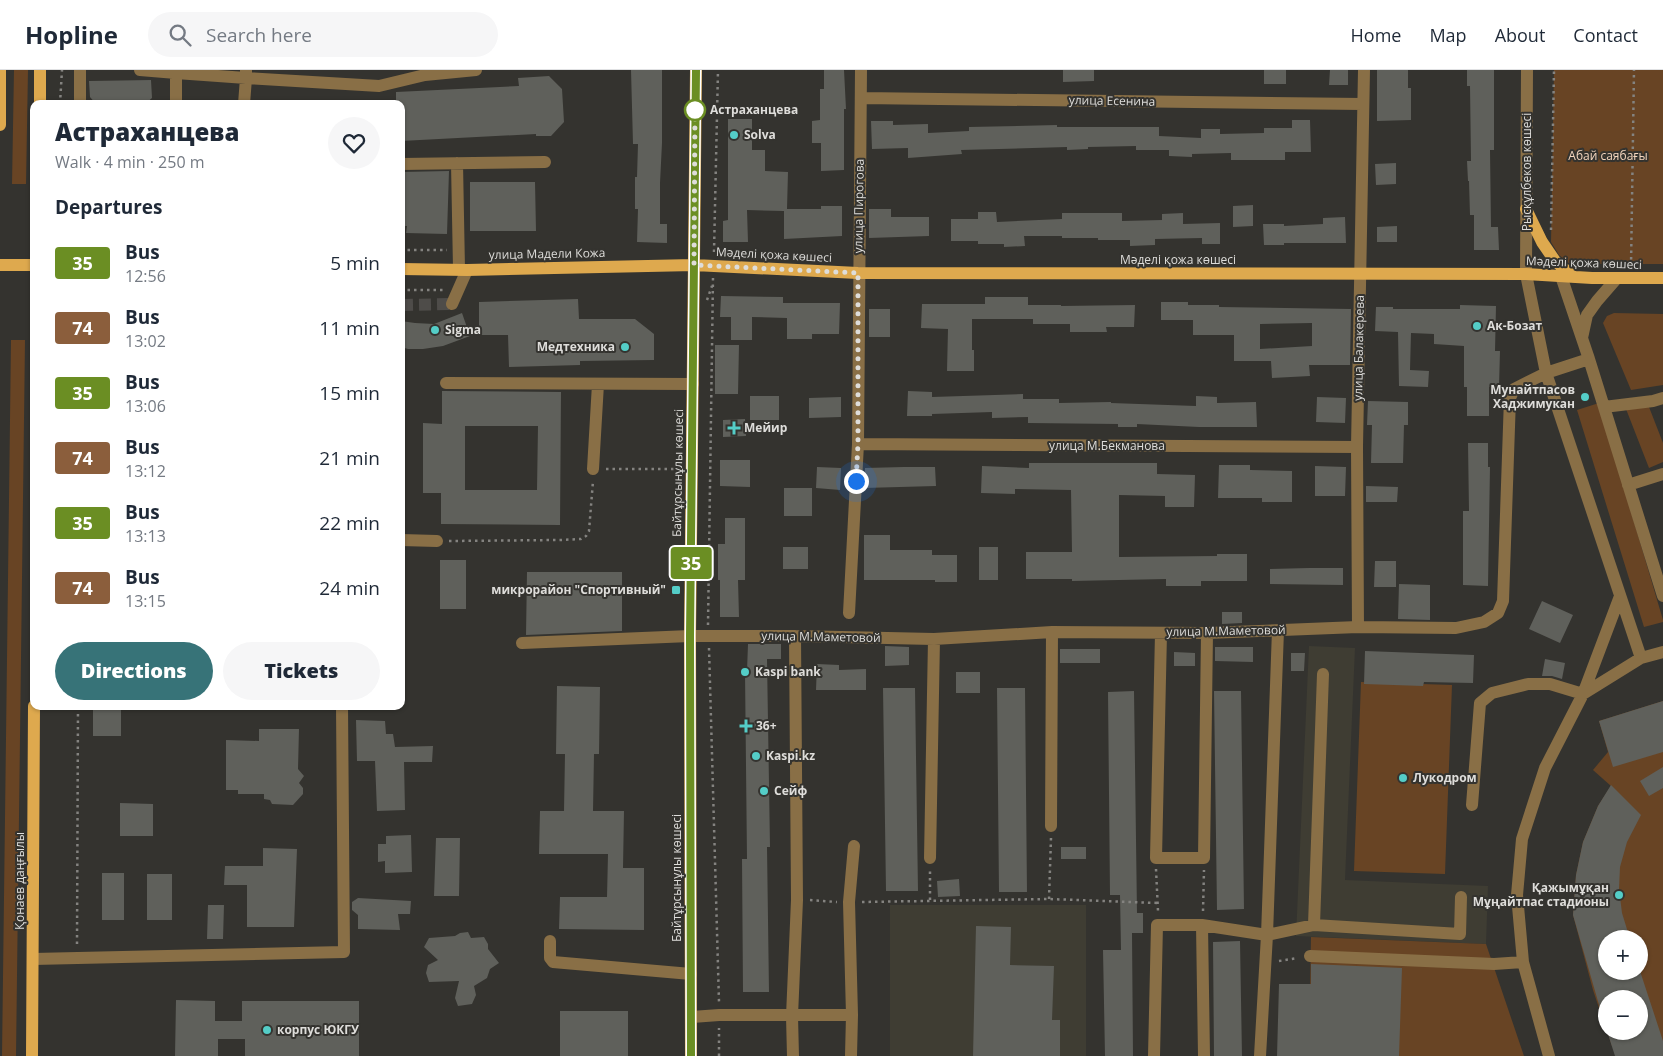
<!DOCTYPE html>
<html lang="en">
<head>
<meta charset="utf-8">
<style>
  :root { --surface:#fff; --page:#f6f6f7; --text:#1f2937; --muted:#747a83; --line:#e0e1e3; --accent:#377378 }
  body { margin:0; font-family:"Open Sans",sans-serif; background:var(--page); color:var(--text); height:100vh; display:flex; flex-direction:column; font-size:19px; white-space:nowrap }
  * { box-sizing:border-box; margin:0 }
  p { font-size:16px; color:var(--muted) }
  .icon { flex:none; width:28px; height:28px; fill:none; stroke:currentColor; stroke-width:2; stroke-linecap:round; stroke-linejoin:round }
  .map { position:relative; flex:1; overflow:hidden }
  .side { position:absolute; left:30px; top:30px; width:375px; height:610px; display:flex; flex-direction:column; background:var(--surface); border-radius:10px; box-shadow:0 1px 4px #0004 }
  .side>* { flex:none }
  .badge { padding:0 10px; border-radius:4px; font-size:18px; line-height:32px }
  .controls { position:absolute; left:1598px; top:860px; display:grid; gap:10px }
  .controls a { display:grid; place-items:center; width:50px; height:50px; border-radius:50%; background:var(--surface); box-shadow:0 1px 4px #0004; font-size:25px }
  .you { position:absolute; width:25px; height:25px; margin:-12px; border:4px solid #fff; border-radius:50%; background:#1a73e8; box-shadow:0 0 0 8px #1a73e833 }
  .map>.badge { position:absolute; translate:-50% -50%; box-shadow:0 0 0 2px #fff }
  h2 { padding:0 25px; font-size:19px; line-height:45px }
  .round { display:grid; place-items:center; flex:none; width:52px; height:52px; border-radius:26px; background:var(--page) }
  .summary { display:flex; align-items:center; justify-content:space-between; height:85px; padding:0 25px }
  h1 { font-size:24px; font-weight:800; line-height:38px }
  .primary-button { display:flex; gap:10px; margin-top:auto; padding:10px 25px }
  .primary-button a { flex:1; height:58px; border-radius:30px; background:var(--accent); color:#fff; font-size:20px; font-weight:800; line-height:58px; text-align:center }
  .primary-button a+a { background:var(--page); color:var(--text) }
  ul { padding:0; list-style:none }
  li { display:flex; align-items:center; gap:15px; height:65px; padding:0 25px }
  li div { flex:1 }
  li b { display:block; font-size:19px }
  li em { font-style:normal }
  li .badge { min-width:55px; font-weight:700; text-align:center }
  header { display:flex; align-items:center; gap:30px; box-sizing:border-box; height:70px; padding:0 25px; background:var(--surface); border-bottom:1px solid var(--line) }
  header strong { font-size:24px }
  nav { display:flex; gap:28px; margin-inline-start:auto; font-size:18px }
  .search { width:350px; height:45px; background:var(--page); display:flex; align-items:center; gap:12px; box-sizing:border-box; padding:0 18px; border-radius:28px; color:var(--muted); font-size:19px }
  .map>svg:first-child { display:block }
</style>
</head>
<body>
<header>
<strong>Hopline</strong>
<div class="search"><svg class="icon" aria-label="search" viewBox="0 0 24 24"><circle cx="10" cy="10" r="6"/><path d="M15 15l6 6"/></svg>Search here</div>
<nav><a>Home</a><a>Map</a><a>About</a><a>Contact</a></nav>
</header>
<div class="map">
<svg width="1663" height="986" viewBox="0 0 1663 986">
  <rect width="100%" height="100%" fill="#34332f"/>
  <path fill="#3f3d33" d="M1309,576L1355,578L1345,810L1488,816L1486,874L1296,866Z
    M890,835H1086V986H890Z"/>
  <path fill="#684424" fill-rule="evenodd" d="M14,0H28L26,114H12Z
    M1554,0H1663V194H1570L1559,185L1551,172Z
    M1614,243L1663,244V315L1631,320L1603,253L1607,246Z
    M11,270H25L16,986H2Z
    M1599,333L1663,550V552L1644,557L1577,340Z
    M1649,337L1663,373V392L1649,398L1626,339Z
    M1361,612L1452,615L1445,804L1354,801Z
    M1663,631V986L1612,976L1607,961H1639V929H1606V959L1593,920L1573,845L1576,805L1583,772L1598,736L1611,716L1593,700L1608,682L1599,651ZM1606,869H1639V901H1606Z
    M1311,867L1486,874L1524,986H1309Z"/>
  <path fill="#5f605b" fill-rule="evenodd" d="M631,0H662V73L660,113V154H667V173L637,172L638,139H635V107H637L638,74H633Z
    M824,0H844L846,39H844V100L821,101V73H812V51L820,50V19H824Z
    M1063,0H1094V11L1063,12Z
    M1264,0H1286V14H1264Z
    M1330,0H1348V15H1329Z
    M1377,0H1408V18H1411V50L1377,51Z
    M1467,0H1494V80H1490L1491,157H1498L1499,180H1474V145H1470L1469,111H1468L1467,91H1471L1470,16H1467Z
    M549,6L562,19L564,52L551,66H536V64L401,71V34H396V22L519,16L518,8Z
    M151,10L152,28L145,34H96L90,27L89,11Z
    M728,49H752V80H765V101L788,102L787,139H821V136H842V166L784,169V141L747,140L748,172H723V151L728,150Z
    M1292,50H1310L1311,82H1285V90H1231V83L1192,84V87L1169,86V80H1136V76L1088,77V79L1067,80V77L961,80L962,84L908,88V78L872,79L871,51H893V55L928,54V63L969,61V57L1057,55V57H1159V66L1201,68V59H1220V64L1264,63V58H1292Z
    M1396,93V114L1376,115L1375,94Z
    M449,101L447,164L406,163L407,156H401V102Z
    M470,112H535L536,161H470Z
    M1253,135V156L1233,157V136Z
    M869,139H891V147H929V166L869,168Z
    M978,142H996L997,152L1062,149V143H1122V151L1162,150V144L1183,143V154L1220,153V174H1202V168L1155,169V175L1130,176V170H1098V168H1062V166H1024L1025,176L1004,177V174H978V171H951V149H978Z
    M1345,147L1346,173H1284V175H1264L1263,154H1284V156L1323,154V148Z
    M1397,156V172H1377V157Z
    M721,226L783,227V233H840L839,264H812V269H787V248L752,247V270H731V247H720Z
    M985,227H1028V235H1061V236L1135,235L1134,257H1106L1107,262H1070V254H1033V249H972V280H974V301H947L948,259L921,258L922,234H985Z
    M578,229L579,249H635L654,264V290L580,291V295L509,297L508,265H479V232Z
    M1161,232H1188V235H1219V237L1351,239L1350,295H1309L1310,306L1272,308L1271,291H1234V265H1193V250H1161ZM1312,253V276L1260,279V254Z
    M1460,235L1496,236L1495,281H1500L1499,317H1489V346H1467V317H1464V276L1434,274V264L1411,263L1410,300L1429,301L1428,317L1399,316L1398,262L1375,261L1376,237H1393V239H1460Z
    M869,239H890V267H869Z
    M462,243L470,266L443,276L423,279H408L401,277V251L415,253L434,254Z
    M715,275H739L738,324H715Z
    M442,321L561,322L560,455L441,454V423H423V353L442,354ZM465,356H538L537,420H465Z
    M908,321L932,322V327L1023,324V329H1059V333L1111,332V333L1196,336V326L1217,327V333L1256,332L1257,357H1199L1137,354V357H1118V354L1028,353V347L992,348V342L932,344V346H907Z
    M750,326H779V350H750Z
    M841,327V347L809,348V328Z
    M1317,327L1346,328L1345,353L1316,352Z
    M1368,331L1408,332V355H1404L1403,393H1371L1372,355H1367Z
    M745,349L746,366L723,367V350Z
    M1468,373H1488V397H1490L1488,516L1463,515V441H1469Z
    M720,390H750V417L720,416Z
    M1029,393H1157V404L1195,405L1194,437H1165V426L1119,425V487L1217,486V484H1247V511H1201V516H1166V509L1072,511V509H1026V482H1072L1071,420L1015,419V424L981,423L982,396L1029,398Z
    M1219,395H1250V400L1292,401V432H1262V428H1218Z
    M1315,396L1346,397L1345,426H1315Z
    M817,397L841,398L840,420L816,418Z
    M904,397H935L936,416L864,418L865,398Z
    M1366,416L1398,417L1397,432H1366Z
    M784,418H812V446H784Z
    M725,448H745V510H738L739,547H720V510H718V474H725Z
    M864,465H890V480H932V485H957V512H935V510H864Z
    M783,477H808V499H783Z
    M979,477H998V510H979Z
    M440,490H466V539H440Z
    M1375,491H1396V517H1374Z
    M1309,498H1343V515L1270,514V499Z
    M527,502H622V561L526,565Z
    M1399,514L1430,515V550L1398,549Z
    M1542,531L1573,545L1560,573L1529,559Z
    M1222,542H1242V553L1222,554Z
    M748,574H781V589H767L770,777H767L769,922H743L742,789H747L745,602L747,601Z
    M885,576L909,577V595L885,596Z
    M1215,577H1253V592L1215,591Z
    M1060,579H1100V593H1060Z
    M1365,581L1474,585L1473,613L1424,612L1423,616L1364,614Z
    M1174,582L1195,583V596H1174Z
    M1291,583H1305L1304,601H1291Z
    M1545,589L1565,593L1562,609L1552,606H1542Z
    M817,594L839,595V600L866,599V620H816Z
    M956,602H980V623H956Z
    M557,616L600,617L599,684H594L593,741H624L623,798H644V860L559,859L560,827H607L608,784H539L540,741H564L565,684H556Z
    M883,618H915L918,821H886Z
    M997,618H1025L1027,822H999Z
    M1134,621L1137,843H1143V863H1132L1133,986H1105L1103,880H1121L1120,825H1110L1108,622Z
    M1214,621H1241L1244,839L1217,840Z
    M1663,631V682L1613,697L1599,651Z
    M93,636H121V666H93Z
    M356,650L385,651L386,664H393L395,677L433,676L432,692H404L405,740L377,741L375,691H357Z
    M259,659H299L298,699L304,706L299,713L303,718V724L293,735L272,734L270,730L264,729V724H238V720H226V670L259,671Z
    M1663,697V718L1649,726L1640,711Z
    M1611,715L1641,745L1627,772L1620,797L1619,819L1622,843L1630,869H1606V901H1640L1663,971V986H1615L1607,961H1639V929H1606V952H1604L1573,845L1576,805L1583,772L1598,736Z
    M120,733L153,734V766H120Z
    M411,765L412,802L385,803V791L378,792V774H386V766Z
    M436,768H460L459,826H434Z
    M1061,777H1086V789H1061Z
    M263,778L297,779L294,857H247V815H224L225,796H263Z
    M102,803H124V850H102Z
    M147,804H172V850H147Z
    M959,809L960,826L938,827L937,811Z
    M358,828L411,831L410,844H398L400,860L358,859V845L352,840V832Z
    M208,835H224L223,869H207Z
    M976,856L1011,857L1010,895L1054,896L1052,950H1060V986H973Z
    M468,862L471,868L484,867L488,874V879L499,893L490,899L487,908L474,916L476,925L472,934L458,936L455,928L459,911L429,912L426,903L428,895L438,890L424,877L429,868L455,866L460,863Z
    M1240,871L1242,986H1214L1213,872Z
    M1311,894L1402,898L1399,986H1277L1279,914H1311Z
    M176,930L215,931V951H242V931H359V986H245V969H218V986H175Z
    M560,941H628V986H560Z"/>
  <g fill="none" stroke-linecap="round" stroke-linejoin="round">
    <path stroke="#4e4c49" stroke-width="12" stroke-dasharray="12 6" stroke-linecap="butt" d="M401,235L452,234"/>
    <path stroke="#848380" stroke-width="2.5" stroke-dasharray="2.5 4" stroke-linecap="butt" d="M60,34L62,0
      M1551,160L1554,0
      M401,180H447
      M714,182L718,0
      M1631,196L1634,0
      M401,220H444
      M707,230L712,216
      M606,399H680
      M449,471L560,470L581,469L586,466L589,461L593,411
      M708,555L713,208
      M709,578L719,932
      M1156,799L1158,841
      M1049,829L1051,768
      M810,830L837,832
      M930,830V800
      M862,832L1049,829L1158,833
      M1203,841L1204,800
      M77,874L78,636
      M1279,891L1298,888
      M719,986V958"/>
    <path stroke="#896f46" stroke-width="12" d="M140,0L176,3V34
      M1527,0L1526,204L1546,303L1641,588
      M176,3L246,8V0
      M861,28L1363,34
      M80,34V0
      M244,34L246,8L379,16L425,5L476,0
      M457,93L459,199
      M401,94L545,92
      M1561,206L1589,289L1663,526
      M452,234L467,200
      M1582,268L1587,245L1597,231L1617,208
      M446,313L693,314
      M1604,337L1653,331L1663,328
      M858,374L1357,377
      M593,399L598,314
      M1628,415L1663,404
      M401,470L437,471
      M849,543L858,374L861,0
      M1358,557L1357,377L1364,0
      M1161,563L1156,788H1204L1207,563
      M522,573L690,566H795L934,569L1052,562L1207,563L1358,557L1456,558L1484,552L1498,543L1503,531L1510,328L1514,319L1546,303L1589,289
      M1472,735L1480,633L1492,623L1528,614H1550L1583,624L1620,526
      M1051,756L1052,562
      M930,788L934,569
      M1202,855L1204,986
      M1314,855L1323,604
      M550,871V888L553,892L691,904
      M1310,886L1494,894L1523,892
      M33,889L344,882L342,636
      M692,947L719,945H852
      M793,986L792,946L797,830L795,566
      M851,986L852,945L849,832L854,776
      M1154,986L1157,855H1202L1267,865L1314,855L1460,864L1461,827
      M1260,986L1267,865L1278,560
      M1549,986L1523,892L1517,825L1522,769L1545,698L1583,624L1641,588L1663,582"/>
    <path stroke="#dea94e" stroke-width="12" d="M40,34V0
      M0,55V0
      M1526,139L1542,172L1555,191L1574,207
      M0,195H34
      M401,199L467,200L694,195L858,203L1526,204L1592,208H1663
      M32,986L34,636
      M691,986L690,566L696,0"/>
  </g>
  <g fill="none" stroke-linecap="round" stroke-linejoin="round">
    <g stroke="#fff" stroke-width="11">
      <path id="line" d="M691,986L690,566L696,0"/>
    </g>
    <use href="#line" stroke="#6b8e23" stroke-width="8"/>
    <path stroke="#deddda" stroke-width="5" stroke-dasharray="0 9" d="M695,40L694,195L858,203V374L856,411"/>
  </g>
  <circle fill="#fff" stroke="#6b8e23" stroke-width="2.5" cx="695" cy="40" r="10"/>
  <g fill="#54cdc7" stroke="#34332f" stroke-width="2">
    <circle cx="734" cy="65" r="5"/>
    <circle cx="1477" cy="256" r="5"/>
    <circle cx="435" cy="260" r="5"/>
    <circle cx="625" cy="277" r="5"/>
    <circle cx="1585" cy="327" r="5"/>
    <path d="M731.5 350.5h5v5h5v5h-5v5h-5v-5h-5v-5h5z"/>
    <rect x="671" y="515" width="10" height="10" rx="2.5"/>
    <circle cx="745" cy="602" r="5"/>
    <path d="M743.5 648.5h5v5h5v5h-5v5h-5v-5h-5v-5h5z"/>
    <circle cx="756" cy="686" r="5"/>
    <circle cx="1403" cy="708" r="5"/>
    <circle cx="764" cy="721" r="5"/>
    <circle cx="1619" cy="825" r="5"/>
    <circle cx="267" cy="960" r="5"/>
  </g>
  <g text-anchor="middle" stroke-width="4" stroke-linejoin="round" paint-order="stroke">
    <g font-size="12" fill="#deddda" stroke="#34332f">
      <text transform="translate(1112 31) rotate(1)" y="4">улица Есенина</text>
      <text transform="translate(1527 102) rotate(-90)" y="4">Рысқұлбеков көшесі</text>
      <text transform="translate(859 136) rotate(-89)" y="4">улица Пирогова</text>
      <text transform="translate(547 184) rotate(-1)" y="4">улица Мадели Кожа</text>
      <text transform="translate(774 185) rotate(3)" y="4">Мәделі қожа көшесі</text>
      <text x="1178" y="194">Мәделі қожа көшесі</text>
      <text transform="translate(1584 193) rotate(2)" y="4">Мәделі қожа көшесі</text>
      <text transform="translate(1359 278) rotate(-89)" y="4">улица Балакерева</text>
      <text x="1107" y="380">улица М.Бекманова</text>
      <text transform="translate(678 403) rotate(-89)" y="4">Байтұрсынұлы көшесі</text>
      <text transform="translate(1226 561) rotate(-1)" y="4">улица М.Маметовой</text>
      <text transform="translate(821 567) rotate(1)" y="4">улица М.Маметовой</text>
      <text transform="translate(677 808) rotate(-90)" y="4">Байтұрсынұлы көшесі</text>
      <text transform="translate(20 811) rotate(-90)" y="4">Қонаев даңғылы</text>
    </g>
    <g font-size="12" font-weight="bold" fill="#deddda" stroke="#34332f" text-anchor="start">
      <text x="710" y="44">Астраханцева</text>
    </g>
    <g font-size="12" font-weight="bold" fill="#deddda" stroke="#34332f" text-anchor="start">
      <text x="744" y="69">Solva</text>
      <text x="1487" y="260">Ак-Бозат</text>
      <text x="445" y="264">Sigma</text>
      <text x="615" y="281" text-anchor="end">Медтехника</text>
      <text x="1575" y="324" text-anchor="end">Мунайтпасов<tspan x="1575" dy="14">Хаджимукан</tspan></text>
      <text x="744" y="362">Мейир</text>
      <text x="666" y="524" text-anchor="end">микрорайон "Спортивный"</text>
      <text x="755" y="606">Kaspi bank</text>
      <text x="756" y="660">36+</text>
      <text x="766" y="690">Kaspi.kz</text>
      <text x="1413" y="712">Лукодром</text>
      <text x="774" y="725">Сейф</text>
      <text x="1609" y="822" text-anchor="end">Қажымұқан<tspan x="1609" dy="14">Мұңайтпас стадионы</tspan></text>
      <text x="277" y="964">корпус ЮКГУ</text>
    </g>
    <g font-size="12" fill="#f4d6be" stroke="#34332f">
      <text x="1608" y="90">Абай саябағы</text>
    </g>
  </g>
</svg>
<div class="controls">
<a>+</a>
<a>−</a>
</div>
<div class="you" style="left:856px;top:411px"></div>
<b class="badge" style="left:691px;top:493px;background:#6b8e23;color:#fff">35</b>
<section class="side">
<div class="summary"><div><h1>Астраханцева</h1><p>Walk · 4 min · 250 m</p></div><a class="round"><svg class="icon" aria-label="heart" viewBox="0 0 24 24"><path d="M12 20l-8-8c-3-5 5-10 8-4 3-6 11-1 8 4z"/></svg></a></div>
<h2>Departures</h2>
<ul>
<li><span class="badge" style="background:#6b8e23;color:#fff">35</span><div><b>Bus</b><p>12:56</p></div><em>5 min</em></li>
<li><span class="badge" style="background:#8b5e3c;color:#fff">74</span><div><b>Bus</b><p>13:02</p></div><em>11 min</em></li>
<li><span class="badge" style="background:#6b8e23;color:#fff">35</span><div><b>Bus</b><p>13:06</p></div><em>15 min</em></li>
<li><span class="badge" style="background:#8b5e3c;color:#fff">74</span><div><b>Bus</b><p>13:12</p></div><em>21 min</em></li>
<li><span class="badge" style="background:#6b8e23;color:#fff">35</span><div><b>Bus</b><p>13:13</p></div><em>22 min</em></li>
<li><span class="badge" style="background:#8b5e3c;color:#fff">74</span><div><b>Bus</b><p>13:15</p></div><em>24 min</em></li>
</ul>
<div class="primary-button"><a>Directions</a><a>Tickets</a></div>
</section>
</div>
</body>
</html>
